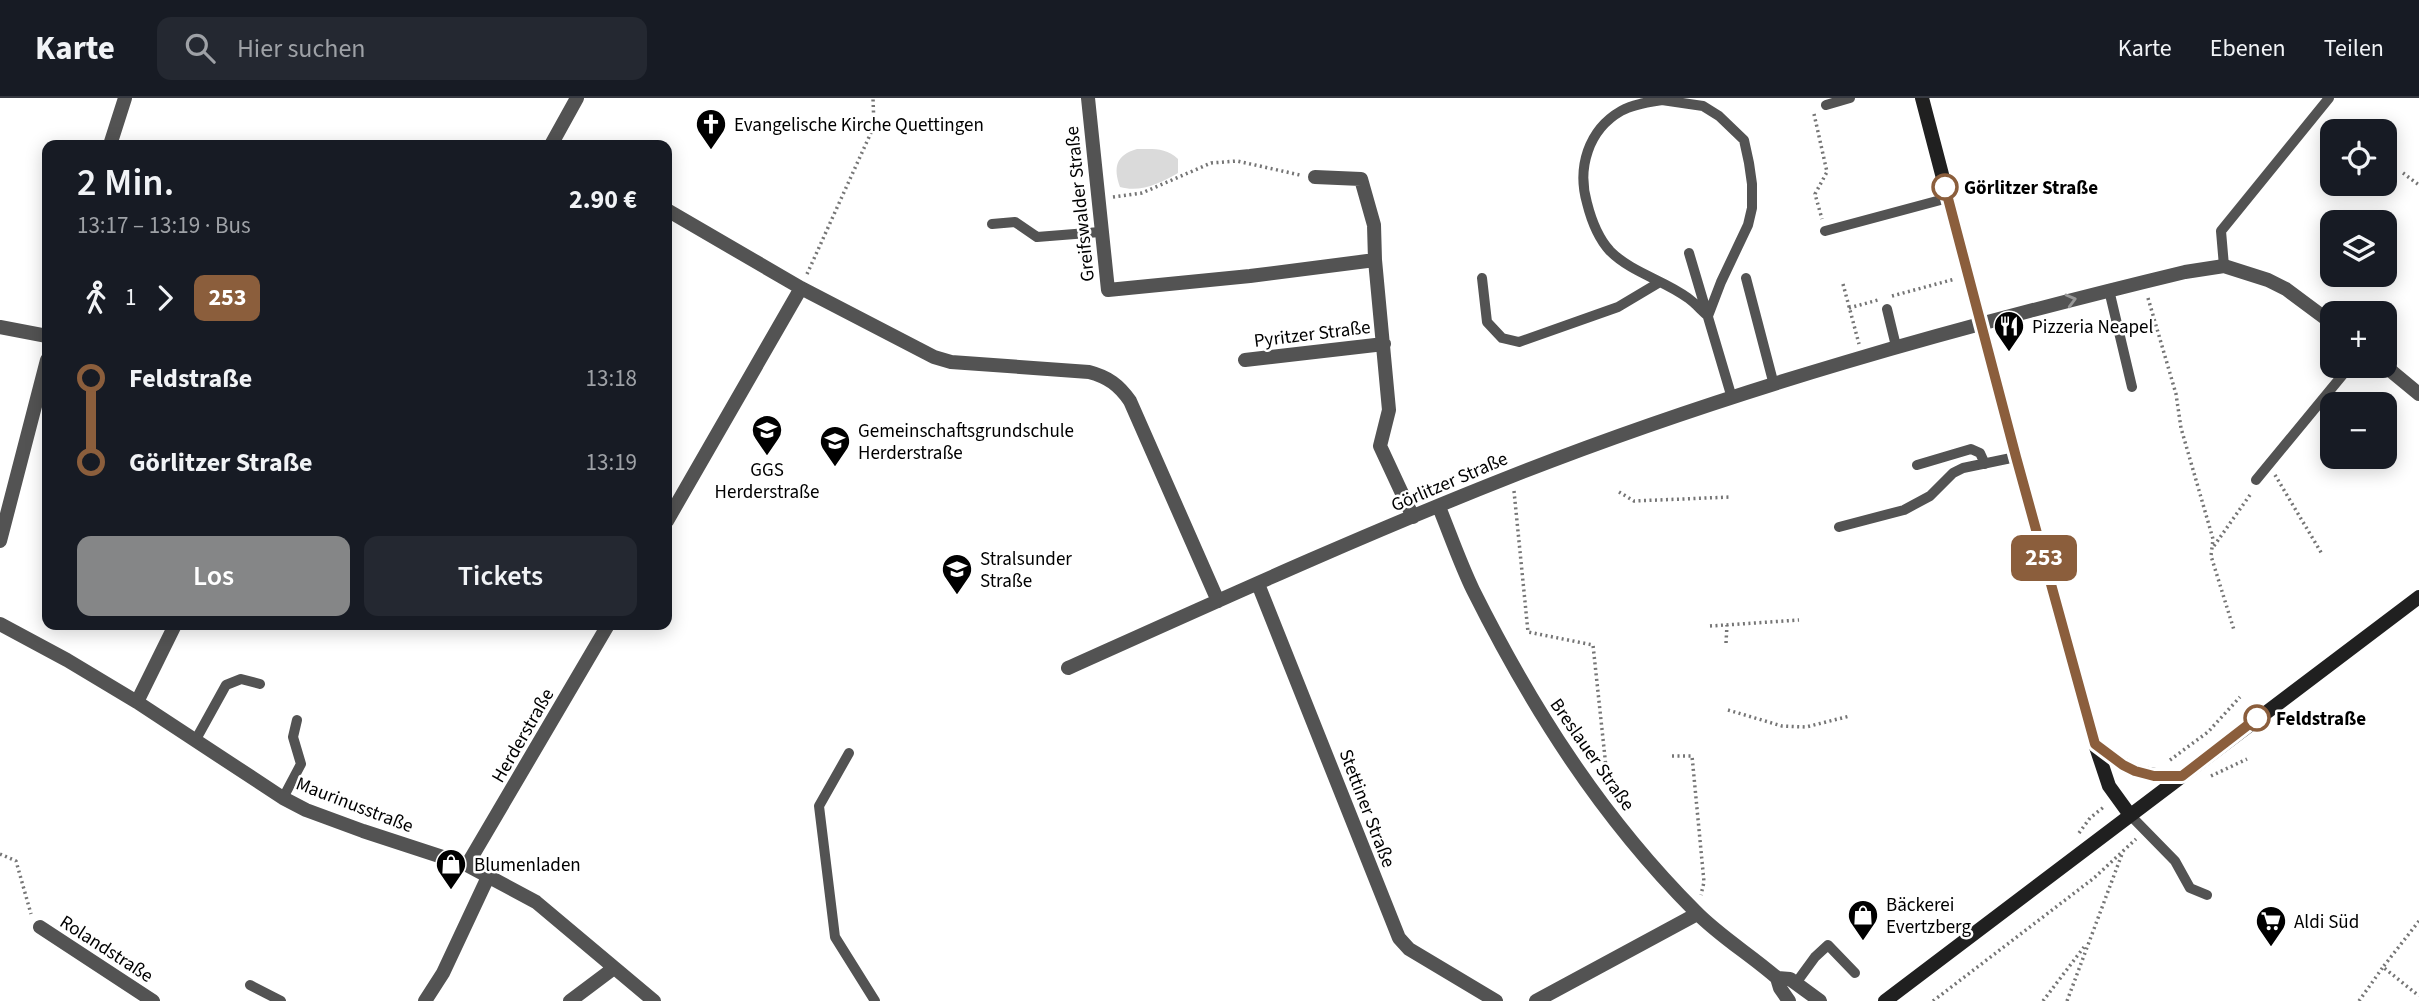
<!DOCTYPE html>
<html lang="de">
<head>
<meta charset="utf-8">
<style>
  :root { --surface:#171b24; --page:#242831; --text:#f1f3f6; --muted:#9ea1a6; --line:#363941; --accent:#858687 }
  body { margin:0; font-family:"Source Sans 3",sans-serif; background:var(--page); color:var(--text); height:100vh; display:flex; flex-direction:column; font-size:26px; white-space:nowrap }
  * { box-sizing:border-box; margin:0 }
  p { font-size:23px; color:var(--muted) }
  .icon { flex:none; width:38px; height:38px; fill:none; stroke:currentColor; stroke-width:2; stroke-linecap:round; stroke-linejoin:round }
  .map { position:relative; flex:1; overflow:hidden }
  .side { position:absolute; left:42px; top:42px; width:630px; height:490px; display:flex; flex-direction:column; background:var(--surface); border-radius:14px; box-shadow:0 4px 18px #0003 }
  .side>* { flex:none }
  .badge { padding:0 14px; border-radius:10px; font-size:24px; line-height:46px }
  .controls { position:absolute; left:2320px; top:21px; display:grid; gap:14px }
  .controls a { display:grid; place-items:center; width:77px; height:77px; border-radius:14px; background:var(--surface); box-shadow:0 4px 18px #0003; font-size:35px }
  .map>.badge { position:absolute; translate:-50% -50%; box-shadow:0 0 0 4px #fff }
  .legs { display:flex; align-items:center; gap:10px; height:77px; padding:0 35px; font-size:23px }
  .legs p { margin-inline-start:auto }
  .overview { display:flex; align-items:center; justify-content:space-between; height:119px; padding:0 35px }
  h1 { font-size:38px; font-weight:600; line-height:52px }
  .cta { display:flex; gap:14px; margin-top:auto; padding:14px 35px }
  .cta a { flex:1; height:80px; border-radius:14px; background:var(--accent); color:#fff; font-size:28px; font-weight:600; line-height:80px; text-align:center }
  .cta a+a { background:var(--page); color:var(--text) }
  ul { padding:0 35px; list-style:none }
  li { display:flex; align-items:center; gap:24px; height:84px; font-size:26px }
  li i { display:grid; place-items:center; width:10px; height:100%; margin:0 9px; background:currentColor }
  li i::after { content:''; width:18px; height:18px; margin:-9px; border:5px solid; border-radius:50%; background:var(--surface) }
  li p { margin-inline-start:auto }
  li:first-child i { background:linear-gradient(#0000 50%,currentColor 0) }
  li:last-child i { background:linear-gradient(currentColor 50%,#0000 0) }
  header { display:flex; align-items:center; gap:42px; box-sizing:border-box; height:98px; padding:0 35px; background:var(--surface); border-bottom:2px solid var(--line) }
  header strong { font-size:33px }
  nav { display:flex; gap:38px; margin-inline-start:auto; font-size:24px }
  .search { width:490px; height:63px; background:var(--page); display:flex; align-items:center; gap:18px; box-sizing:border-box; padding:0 24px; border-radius:14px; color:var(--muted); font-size:26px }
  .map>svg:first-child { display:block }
</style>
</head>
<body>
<header>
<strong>Karte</strong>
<div class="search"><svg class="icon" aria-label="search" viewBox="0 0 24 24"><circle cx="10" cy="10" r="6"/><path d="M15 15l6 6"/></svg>Hier suchen</div>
<nav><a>Karte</a><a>Ebenen</a><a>Teilen</a></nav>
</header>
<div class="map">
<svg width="2419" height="903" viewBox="0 0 2419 903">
  <rect width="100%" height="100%" fill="#fff"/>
  <path fill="#dadada" d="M1137,51C1152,51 1166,49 1178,61V75C1161,85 1140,95 1120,89C1113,69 1116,57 1137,51Z"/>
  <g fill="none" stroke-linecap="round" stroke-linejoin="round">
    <path stroke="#757575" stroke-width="3.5" stroke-dasharray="2 3.5" stroke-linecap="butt" d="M1814,16L1827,74L1815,96L1822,121
      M2403,75L2419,87
      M1113,99L1142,95L1211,65L1237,63L1300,77
      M807,176L874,28L873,0
      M1843,186L1859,246
      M1892,198L1955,181
      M2148,200L2176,296L2181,330L2213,441L2211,458L2234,532
      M1849,210L1878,202
      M2275,377L2322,456
      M1514,393L1528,534L1593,547L1606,669L1600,679
      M1619,394L1634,403L1731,399
      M2214,448L2252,394
      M1710,528L1799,522
      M1726,545L1727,527
      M1728,612L1782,628L1806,629L1850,618
      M1672,658H1692L1704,784L1701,797
      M2170,662L2208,634L2240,599
      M2211,678L2247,661
      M2079,735L2090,720L2105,708
      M0,756L16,763L31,816
      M2419,823L2383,869L2419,898
      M1933,903L2094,780L2136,741
      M2043,903L2084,849
      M2067,903L2122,756
      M2359,903L2383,869"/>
    <path stroke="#535353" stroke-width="10" d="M1662,2L1703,8L1719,18L1744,42L1749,65L1752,86V110L1748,127L1721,184L1708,218C1701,212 1695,205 1688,200C1664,182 1632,175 1610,153C1599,141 1591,121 1587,105C1577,70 1588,32 1621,13C1633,6 1649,4 1662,2Z
      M1826,7L1850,0
      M992,126L1015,124L1037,139L1100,134
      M1825,133L1948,100
      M1689,155L1732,300
      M2224,168L2221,133L2329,0
      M1482,180L1487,224L1502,240L1519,244L1618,209L1660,184
      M1746,180L1774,287
      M2109,192L2132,289
      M1887,211L1896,248
      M1917,367L1971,351L1980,355L1985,366
      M2256,382L2350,268
      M1839,429L1904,412L1930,398L1953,375L1963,370L2016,359
      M195,643L226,587L241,581L260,586
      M849,655L819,708L835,839L875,903
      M283,700L301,666L293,639L297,622
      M2130,717L2175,763L2190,790L2207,797
      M1796,885L1815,859L1828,847L1855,875
      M250,887L281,903"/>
    <path stroke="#535353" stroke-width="14" d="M1088,0L1108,192L1250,178L1375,162L1389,312L1380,348L1413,419
      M551,47L577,0
      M1315,79L1361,81L1374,127L1375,162
      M667,112L801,190L934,259L951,264L1089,274C1108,279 1119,287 1130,303L1218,503
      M0,229L47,238
      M1245,262L1384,246
      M2385,268L2419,296
      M1439,409C1450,436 1460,465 1473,492C1532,610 1601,719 1695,813C1719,838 1751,857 1777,880L1780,890L1789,903
      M667,423L801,190
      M1258,486L1399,840L1409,851L1496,903
      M0,526L67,562L137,604L283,700L306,712L363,733L467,767L536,804L654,903
      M1068,570C1215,504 1362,437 1512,378C1730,292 1957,229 2185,174L2224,168L2268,182L2286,191L2333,226
      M137,604L175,527
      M467,767L608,527
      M40,829L153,903
      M1777,880L1790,881L1820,903
      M425,903L443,875L488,779
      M570,903L614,870
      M1536,903L1697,816"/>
    <path stroke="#535353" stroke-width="14" d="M110,47L125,0
      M0,443L47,262"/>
    <path stroke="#202020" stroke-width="14" d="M1922,0L2016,359L2095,646L2109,688L2130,717
      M2095,646C2130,673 2138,679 2182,678
      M1885,903L2419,499"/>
  </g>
  <defs><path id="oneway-chevron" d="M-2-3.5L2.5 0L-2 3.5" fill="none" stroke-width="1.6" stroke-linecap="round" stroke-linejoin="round" transform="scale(1.75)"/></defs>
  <use stroke="#989898" href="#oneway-chevron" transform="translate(2071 202) rotate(-15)"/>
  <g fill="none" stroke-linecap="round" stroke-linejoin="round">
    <g stroke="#fff" stroke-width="16">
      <path id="line-1" d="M1945,89L2016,359L2095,646L2123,667L2135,673L2154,678H2182L2257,620"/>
    </g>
    <use href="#line-1" stroke="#8b5e3c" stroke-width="10"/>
  </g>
  <defs>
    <g id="church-pin" transform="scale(1.575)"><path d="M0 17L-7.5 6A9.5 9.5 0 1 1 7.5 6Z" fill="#000" stroke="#fff"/><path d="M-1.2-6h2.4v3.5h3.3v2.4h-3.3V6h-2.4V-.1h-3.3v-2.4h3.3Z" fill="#fff"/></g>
    <g id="restaurant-pin" transform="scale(1.575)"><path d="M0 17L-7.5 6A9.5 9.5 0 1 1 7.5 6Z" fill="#000" stroke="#fff"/><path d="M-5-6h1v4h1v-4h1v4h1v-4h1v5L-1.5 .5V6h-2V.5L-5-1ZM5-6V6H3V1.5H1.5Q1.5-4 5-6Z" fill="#fff"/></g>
    <g id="school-pin" transform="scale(1.575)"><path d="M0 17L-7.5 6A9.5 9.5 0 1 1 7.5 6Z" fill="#000" stroke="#fff"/><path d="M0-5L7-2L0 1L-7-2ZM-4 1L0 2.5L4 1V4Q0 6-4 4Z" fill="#fff"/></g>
    <g id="shop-pin" transform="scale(1.575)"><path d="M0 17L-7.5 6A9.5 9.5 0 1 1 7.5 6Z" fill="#000" stroke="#fff"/><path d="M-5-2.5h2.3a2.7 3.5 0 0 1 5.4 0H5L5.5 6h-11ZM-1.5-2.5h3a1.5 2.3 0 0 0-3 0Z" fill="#fff"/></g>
    <g id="supermarket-pin" transform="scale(1.575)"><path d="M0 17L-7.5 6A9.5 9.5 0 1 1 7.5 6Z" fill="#000" stroke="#fff"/><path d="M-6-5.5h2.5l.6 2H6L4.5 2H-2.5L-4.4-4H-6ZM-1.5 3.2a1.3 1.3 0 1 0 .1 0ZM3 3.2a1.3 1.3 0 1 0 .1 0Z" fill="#fff"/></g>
  </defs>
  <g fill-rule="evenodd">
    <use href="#church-pin" x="711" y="26"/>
    <use href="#restaurant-pin" x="2009" y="228"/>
    <use href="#school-pin" x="767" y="332"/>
    <use href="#school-pin" x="835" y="343"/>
    <use href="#school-pin" x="957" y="471"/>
    <use href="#shop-pin" x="451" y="766"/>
    <use href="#shop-pin" x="1863" y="817"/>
    <use href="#supermarket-pin" x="2271" y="823"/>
  </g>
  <g fill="#fff" stroke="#8b5e3c" stroke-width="3.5">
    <circle cx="1945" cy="89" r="12"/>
    <circle cx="2257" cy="620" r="12"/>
  </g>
  <g text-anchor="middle" stroke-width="5" stroke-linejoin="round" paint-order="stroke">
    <g font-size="19" fill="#000" stroke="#fff" text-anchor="start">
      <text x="734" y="33">Evangelische Kirche Quettingen</text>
      <text x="2032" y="235">Pizzeria Neapel</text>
      <text x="858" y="339">Gemeinschaftsgrundschule<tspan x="858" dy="22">Herderstraße</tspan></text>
      <text x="767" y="378" text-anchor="middle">GGS<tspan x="767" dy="22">Herderstraße</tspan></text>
      <text x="980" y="467">Stralsunder<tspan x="980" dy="22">Straße</tspan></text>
      <text x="474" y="773">Blumenladen</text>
      <text x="1886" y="813">Bäckerei<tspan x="1886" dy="22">Evertzberg</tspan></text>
      <text x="2294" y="830">Aldi Süd</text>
    </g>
    <g font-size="19" font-weight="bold" fill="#000" stroke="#fff" text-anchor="start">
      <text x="1964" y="96">Görlitzer Straße</text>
      <text x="2276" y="627">Feldstraße</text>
    </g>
    <g font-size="19" fill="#000" stroke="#fff">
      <text transform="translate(1079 106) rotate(-96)" y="7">Greifswalder Straße</text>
      <text transform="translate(1312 235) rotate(-7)" y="7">Pyritzer Straße</text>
      <text transform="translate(1449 383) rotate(-23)" y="7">Görlitzer Straße</text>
      <text transform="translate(522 637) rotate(-60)" y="7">Herderstraße</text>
      <text transform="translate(1593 656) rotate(55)" y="7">Breslauer Straße</text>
      <text transform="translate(355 706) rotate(21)" y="7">Maurinusstraße</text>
      <text transform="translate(1368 710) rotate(69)" y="7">Stettiner Straße</text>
      <text transform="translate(107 850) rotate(33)" y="7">Rolandstraße</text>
    </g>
  </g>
</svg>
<div class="controls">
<a><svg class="icon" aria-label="locate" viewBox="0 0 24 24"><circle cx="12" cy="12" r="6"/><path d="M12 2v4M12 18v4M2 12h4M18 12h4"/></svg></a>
<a><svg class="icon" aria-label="layers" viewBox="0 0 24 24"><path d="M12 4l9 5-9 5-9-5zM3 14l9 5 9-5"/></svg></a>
<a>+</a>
<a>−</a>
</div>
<b class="badge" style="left:2044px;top:460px;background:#8b5e3c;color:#fff">253</b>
<section class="side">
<div class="overview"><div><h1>2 Min.</h1><p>13:17 – 13:19 · Bus</p></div><b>2.90 €</b></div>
<div class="legs"><svg class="icon" aria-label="walk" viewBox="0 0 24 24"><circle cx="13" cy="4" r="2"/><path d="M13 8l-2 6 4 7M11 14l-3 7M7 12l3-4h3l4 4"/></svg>1<svg class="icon" aria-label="forward" viewBox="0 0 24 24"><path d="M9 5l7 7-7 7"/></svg><b class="badge" style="background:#8b5e3c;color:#fff">253</b></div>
<ul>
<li><i style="color:#8b5e3c"></i><b>Feldstraße</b><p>13:18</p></li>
<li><i style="color:#8b5e3c"></i><b>Görlitzer Straße</b><p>13:19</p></li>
</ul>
<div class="cta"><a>Los</a><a>Tickets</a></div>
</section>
</div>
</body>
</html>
